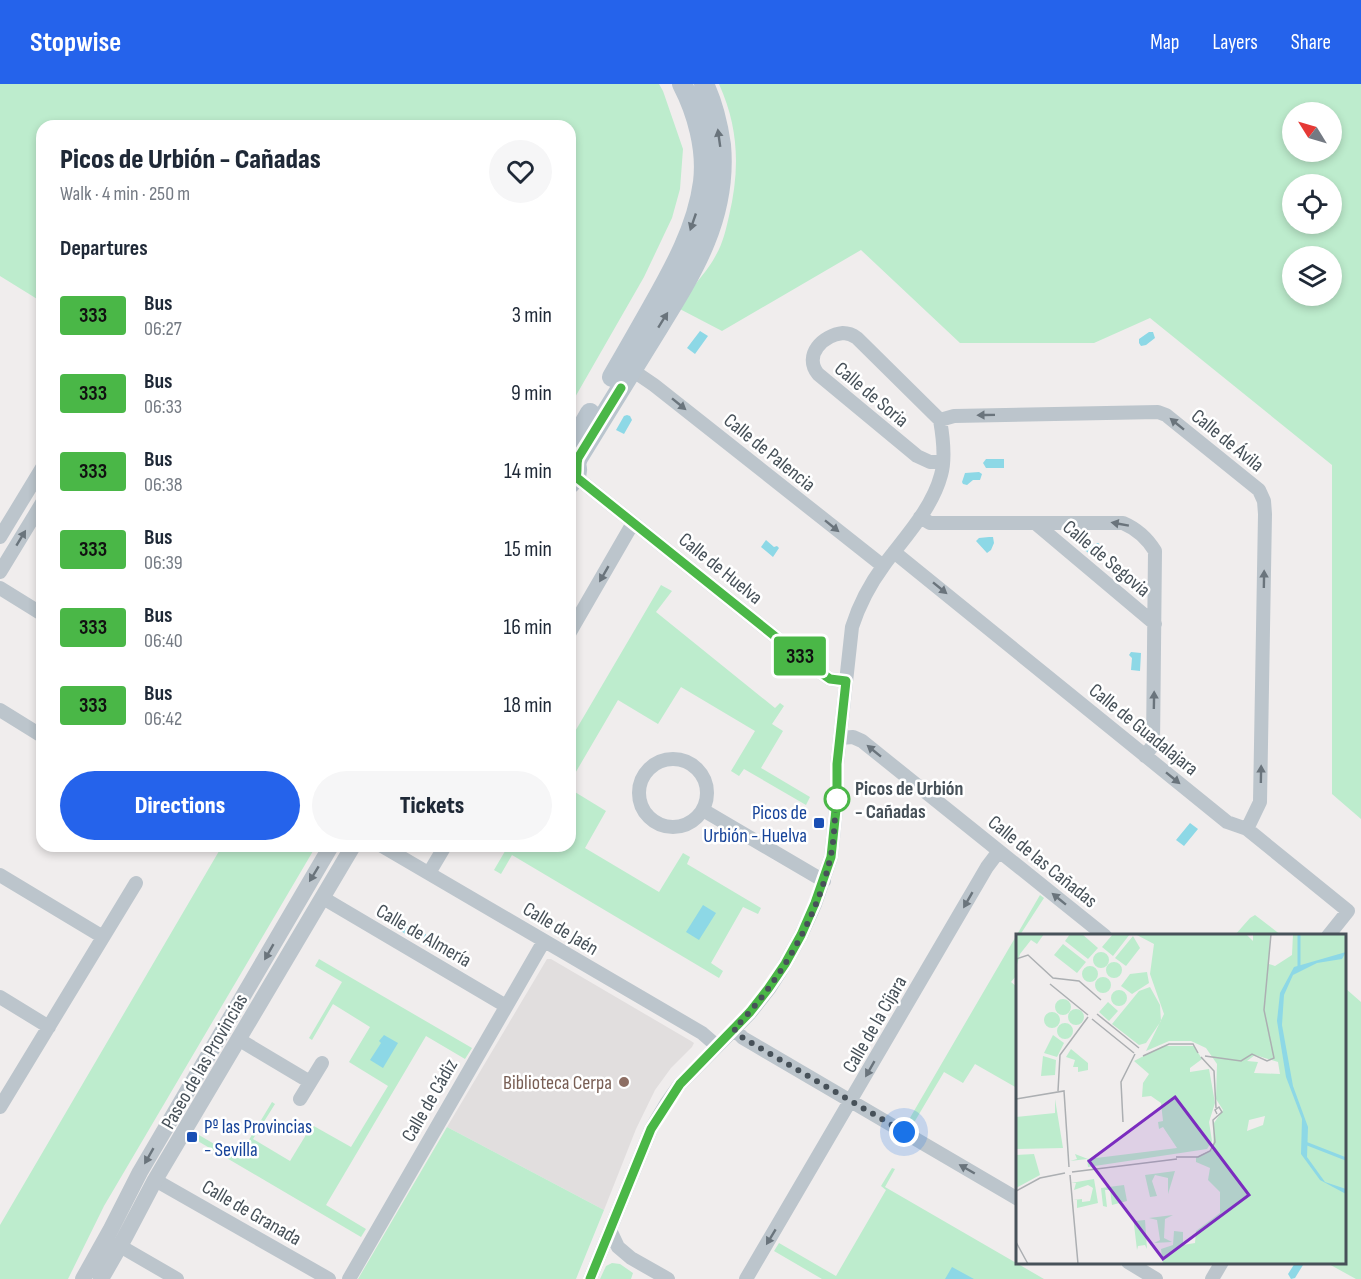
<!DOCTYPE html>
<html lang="en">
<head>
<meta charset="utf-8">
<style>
  :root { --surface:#fff; --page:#f6f6f7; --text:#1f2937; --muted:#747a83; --accent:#2563eb }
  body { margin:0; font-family:"Sofia Sans Condensed",sans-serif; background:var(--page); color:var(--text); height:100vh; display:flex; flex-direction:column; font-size:22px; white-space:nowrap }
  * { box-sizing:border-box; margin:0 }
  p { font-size:20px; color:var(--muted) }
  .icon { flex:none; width:33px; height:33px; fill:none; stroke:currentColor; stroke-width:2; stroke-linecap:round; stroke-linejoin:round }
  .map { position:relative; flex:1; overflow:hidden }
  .sheet { position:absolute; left:36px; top:36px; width:540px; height:732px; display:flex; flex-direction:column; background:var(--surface); border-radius:18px; box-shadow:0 3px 9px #0003 }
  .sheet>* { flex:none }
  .badge { padding:0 12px; border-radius:4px; font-size:21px; line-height:39px }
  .needle { width:39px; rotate:307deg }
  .fabs { position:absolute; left:1282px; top:18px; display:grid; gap:12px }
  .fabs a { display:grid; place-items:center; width:60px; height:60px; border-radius:50%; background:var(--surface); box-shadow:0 3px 9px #0003; font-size:30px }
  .you { position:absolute; width:30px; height:30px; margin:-15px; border:4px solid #fff; border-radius:50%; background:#1a73e8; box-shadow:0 0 0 9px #1a73e833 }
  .map>.badge { position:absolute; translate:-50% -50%; box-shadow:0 0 0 3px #fff }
  h2 { padding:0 24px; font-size:22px; line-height:54px }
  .round { display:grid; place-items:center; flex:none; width:63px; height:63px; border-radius:32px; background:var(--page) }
  .overview { display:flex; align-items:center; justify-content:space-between; height:102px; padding:0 24px }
  h1 { font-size:28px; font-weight:800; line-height:45px }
  .action { display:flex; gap:12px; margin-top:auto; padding:12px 24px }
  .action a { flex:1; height:69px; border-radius:36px; background:var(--accent); color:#fff; font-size:24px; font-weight:800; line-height:69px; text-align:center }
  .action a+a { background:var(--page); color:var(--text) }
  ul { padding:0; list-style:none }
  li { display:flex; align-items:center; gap:18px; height:78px; padding:0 24px }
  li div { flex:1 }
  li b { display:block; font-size:22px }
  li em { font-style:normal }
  li .badge { min-width:66px; font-weight:700; text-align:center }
  header { display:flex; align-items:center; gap:36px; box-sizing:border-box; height:84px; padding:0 30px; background:var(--accent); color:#fff }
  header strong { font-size:28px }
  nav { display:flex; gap:33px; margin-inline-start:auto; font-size:21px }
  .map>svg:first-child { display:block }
</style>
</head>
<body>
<header>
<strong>Stopwise</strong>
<nav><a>Map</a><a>Layers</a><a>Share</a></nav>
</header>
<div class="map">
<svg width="1361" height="1195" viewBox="0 0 1361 1195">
  <rect width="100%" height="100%" fill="#f0eded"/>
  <path fill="#e1dede" d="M547,875H551L691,957L694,959L692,963L671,984L655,1006L636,1045L604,1126L447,1043Z"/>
  <path fill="#bdeccd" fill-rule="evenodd" d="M0,0H659L663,7L683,65L680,105L672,134L644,193L570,322V42H42V218L0,192Z
    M719,0H1361V735L1332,710V381L1150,234L1094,259H960L861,166L722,247L676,223C688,208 708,187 716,171C723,159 726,145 729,132C740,86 739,44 719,0ZM1293,28H1332V68H1293ZM1293,100H1332V140H1293ZM1293,172H1332V212H1293Z
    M661,501L672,507L656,528L775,624L780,619L784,622L772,640L783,647L761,684L810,713L806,721L744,685L739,692L731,687L755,647L681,603L658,640L618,616L570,698V656Z
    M570,705L606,727L585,764L659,808L683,769L690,773L687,780L761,824L758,830L743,823L711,879L723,887L719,894L512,771L501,790L494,786L508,762H570Z
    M222,762H316L104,1122L68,1195H0V1141Z
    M1040,811L1044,814L1020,851L1018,852L1017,856L1015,860L1017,862V891L1011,898L1017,903V1004L975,980L963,999L944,988L912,1042L907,1039Z
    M1255,831L1281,851H1235L1250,834Z
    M319,875L472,964L465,975L426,952L326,1121L366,1145L361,1153L196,1056L199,1051L238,1074L272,1018L275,1020L253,1055L290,1077L312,1041L351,1063L388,1002L349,978L370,943L333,920L312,956L309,954L342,898L315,882Z
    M1345,904L1361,918V1195H1356L1327,1179L1344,1178Z
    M447,1043L604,1126L576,1195H358Z
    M892,1084L895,1085L885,1103L1044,1195H822L774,1167L779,1159L836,1192L886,1106L881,1102Z
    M612,1179L620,1180L633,1189L631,1195H600L606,1182Z"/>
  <path fill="#8dd8e6" d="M700,247L708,252L695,270L687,264Z
    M1149,248H1153L1155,254L1146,261L1141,262L1139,259V255Z
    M627,331L630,332L632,336L624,350L616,346L624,332Z
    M986,375H1004V384H986L983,379Z
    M979,388L982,390L980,396H973L967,401L963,400L962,398L965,389Z
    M989,453H993L994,459L991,466L987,469L976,457L979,454Z
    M1085,454L1093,461L1098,459L1102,462L1098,467V471L1093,473L1079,461Z
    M766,456L774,463L777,462L779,464L773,473L761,463Z
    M1131,568L1141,569L1140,587L1131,586L1132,574L1129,571Z
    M1190,739L1198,745L1184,762L1176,756Z
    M703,821L716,829L699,856L686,848Z
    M403,839L418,848L414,855L399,846V841Z
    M425,850L434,856L437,855L440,856V859L435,866L421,858Z
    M384,951L398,959L383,984L370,976L381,959L379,957Z
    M1295,1179H1299L1303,1181L1295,1194L1291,1195L1288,1190Z
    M952,1183L974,1195H945Z"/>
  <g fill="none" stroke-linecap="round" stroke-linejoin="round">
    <path stroke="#bcc5cc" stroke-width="14" d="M632,286L654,301L883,482
      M940,336L954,332L1158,328L1166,331L1259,406L1264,417L1265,430L1260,718L1247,745
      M940,336L857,254C853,251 848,249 843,249C823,251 803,271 818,290L917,372L930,378H943
      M576,393L817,586L830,595L846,597
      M920,433L930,439H1123C1137,445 1147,454 1155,467L1153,661L1145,672
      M1035,439L1155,540
      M0,453L42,384
      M894,468L1227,738L1247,745L1348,827L1328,852
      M0,488L42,419
      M0,504L42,530
      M570,548L633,439
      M0,626L42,652
      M840,654L853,653L862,657L1105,852
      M639 709a34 34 0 1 1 68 0a34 34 0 1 1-68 0Z
      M703,726L824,797
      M382,762L702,949L717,962
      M429,789L445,762
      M0,791L103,853
      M323,814L506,922
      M0,913L49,943
      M734,945L743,954L755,961L1018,1115
      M238,955L310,998
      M300,1015L322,979
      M0,1023L136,799
      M155,1096L329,1195
      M610,1146L618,1163L631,1174L668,1195
      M120,1162L177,1195
      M1128,1178L1156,1195
      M349,1195L544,857
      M590,1195L651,1045L666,1020L680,1000L750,929L769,905L785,880L801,851L815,820L831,773L837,716V680L852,543C859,521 870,500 884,481C904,454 932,425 941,391C946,374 943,353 940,336
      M746,1195L987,783L999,767
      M1212,1195L1222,1178"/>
    <path stroke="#bcc5cc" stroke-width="16" d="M83,1195L111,1145L140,1088L331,762
      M101,1195L125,1153L155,1096L353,762"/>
    <path stroke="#bac5ce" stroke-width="20" d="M612,293C625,271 638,248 651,225C673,186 697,144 703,98C707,65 697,29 682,0
      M570,359L578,350L590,329
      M570,372C580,380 579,391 570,400
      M576,380L578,374C601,337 624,299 647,262C686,198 728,140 721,61C718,40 713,19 704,0"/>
  </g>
  <defs><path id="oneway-solid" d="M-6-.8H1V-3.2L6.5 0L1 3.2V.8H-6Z" transform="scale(1.5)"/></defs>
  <g fill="#6a747c">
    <use href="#oneway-solid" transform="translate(719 54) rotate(-98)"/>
    <use href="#oneway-solid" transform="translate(693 138) rotate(109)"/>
    <use href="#oneway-solid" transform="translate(663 236) rotate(-58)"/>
    <use href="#oneway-solid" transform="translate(679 320) rotate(39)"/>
    <use href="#oneway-solid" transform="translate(986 331) rotate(179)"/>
    <use href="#oneway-solid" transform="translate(1177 340) rotate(-141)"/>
    <use href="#oneway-solid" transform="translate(1120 440) rotate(-170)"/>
    <use href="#oneway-solid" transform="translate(832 442) rotate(39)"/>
    <use href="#oneway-solid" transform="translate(21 454) rotate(-59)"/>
    <use href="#oneway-solid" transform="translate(604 490) rotate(120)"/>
    <use href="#oneway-solid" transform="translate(1264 495) rotate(-89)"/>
    <use href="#oneway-solid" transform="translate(940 504) rotate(39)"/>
    <use href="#oneway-solid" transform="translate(1154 616) rotate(-89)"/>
    <use href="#oneway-solid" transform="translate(874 667) rotate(-141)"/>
    <use href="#oneway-solid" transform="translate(1261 690) rotate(-89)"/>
    <use href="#oneway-solid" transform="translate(1173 694) rotate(39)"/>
    <use href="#oneway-solid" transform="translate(314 790) rotate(121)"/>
    <use href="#oneway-solid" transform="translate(1059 815) rotate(-141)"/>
    <use href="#oneway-solid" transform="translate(968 816) rotate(120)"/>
    <use href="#oneway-solid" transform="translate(269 868) rotate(120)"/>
    <use href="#oneway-solid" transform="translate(870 985) rotate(120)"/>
    <use href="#oneway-solid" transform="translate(149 1072) rotate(120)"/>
    <use href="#oneway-solid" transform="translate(967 1085) rotate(-150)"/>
    <use href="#oneway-solid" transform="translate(771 1153) rotate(121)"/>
  </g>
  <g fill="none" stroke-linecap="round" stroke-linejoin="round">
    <g stroke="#fff" stroke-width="14">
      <path id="line" d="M590,1195L651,1045L680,1000L750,928L768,905L785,880L801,851L815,819L831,773L837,716V680L846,597L830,595L817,586L576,393C578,387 576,381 578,374L621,304"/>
    </g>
    <use href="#line" stroke="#4ab747" stroke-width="9"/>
    <path stroke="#475159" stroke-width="6" stroke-dasharray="0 10.8" d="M837,715C834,734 835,755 830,775C817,836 777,901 734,945L743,954L904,1048"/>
  </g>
  <circle fill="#fff" stroke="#4ab747" stroke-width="3" cx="837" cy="715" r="12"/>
  <g fill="#1a4fb4" stroke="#fff" stroke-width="2">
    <rect x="813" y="733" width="12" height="12" rx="3"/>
    <rect x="186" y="1047" width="12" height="12" rx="3"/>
  </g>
  <circle fill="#8d6e63" stroke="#fff" stroke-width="2" cx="624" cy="998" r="6"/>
  <g text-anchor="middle" stroke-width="5" stroke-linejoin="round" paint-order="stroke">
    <g font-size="20" fill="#475159" stroke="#fff">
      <text transform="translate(872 310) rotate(40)" y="7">Calle de Soria</text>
      <text transform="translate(1228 356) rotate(39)" y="7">Calle de Ávila</text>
      <text transform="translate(770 368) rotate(39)" y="7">Calle de Palencia</text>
      <text transform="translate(1107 474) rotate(40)" y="7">Calle de Segovia</text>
      <text transform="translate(721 484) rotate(39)" y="7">Calle de Huelva</text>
      <text transform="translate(1144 645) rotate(39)" y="7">Calle de Guadalajara</text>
      <text transform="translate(1043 777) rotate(39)" y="7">Calle de las Cañadas</text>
      <text transform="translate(561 844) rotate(31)" y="7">Calle de Jaén</text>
      <text transform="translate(424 851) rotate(30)" y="7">Calle de Almería</text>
      <text transform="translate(874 940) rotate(-60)" y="7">Calle de la Cíjara</text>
      <text transform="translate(204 977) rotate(-60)" y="7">Paseo de las Provincias</text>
      <text transform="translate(429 1016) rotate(-60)" y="7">Calle de Cádiz</text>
      <text transform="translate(252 1128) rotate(30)" y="7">Calle de Granada</text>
    </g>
    <g font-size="20" font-weight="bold" fill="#475159" stroke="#fff" text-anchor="start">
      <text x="855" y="711">Picos de Urbión<tspan x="855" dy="23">- Cañadas</tspan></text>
    </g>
    <g font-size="20" fill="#164399" stroke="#fff" text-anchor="end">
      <text x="807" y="735">Picos de<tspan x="807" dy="23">Urbión - Huelva</tspan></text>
      <text x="204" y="1049" text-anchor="start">Pº las Provincias<tspan x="204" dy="23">- Sevilla</tspan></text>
    </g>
    <g font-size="20" fill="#785e54" stroke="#fff" text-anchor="end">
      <text x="612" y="1005">Biblioteca Cerpa</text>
    </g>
  </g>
  <g transform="translate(1016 850)">
    <rect width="330" height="330" fill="#f0eded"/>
    <path d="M0,0H28L21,10L15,6L4,20L0,34ZM54,0H66L82,14L72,25L49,7ZM97,0H114L97,22L86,13ZM119,0H230L237,7V0H254L253,30L259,32L276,21L277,0H330V330H147L145,315L157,311L158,297L167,298V311L179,309L180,297L204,279V258L192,246L194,234L180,228V223L197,215L198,189L207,176L200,165L201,130L190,114L175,107H153L130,117L148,80L134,40L138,10ZM239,121L262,128L264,140L238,139L242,128L231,127ZM249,182L247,191L231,197L233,186ZM117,2L124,14L110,32L99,24ZM47,10L70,28L61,39L38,21ZM77 26a8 8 0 1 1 16 0a8 8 0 1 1-16 0ZM90 36a8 8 0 1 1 16 0a8 8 0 1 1-16 0ZM66 40a8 8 0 1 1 16 0a8 8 0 1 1-16 0ZM131,38L133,49L116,60L105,52L114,40ZM79 51a8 8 0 1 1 16 0a8 8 0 1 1-16 0ZM134,53L144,71L145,87L130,109L123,111L96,90L123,57ZM95 64a8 8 0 1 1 16 0a8 8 0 1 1-16 0ZM39 73a8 8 0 1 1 16 0a8 8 0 1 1-16 0ZM92,68L102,77L93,87L83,78ZM52 83a8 8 0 1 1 16 0a8 8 0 1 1-16 0ZM28 86a8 8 0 1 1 16 0a8 8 0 1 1-16 0ZM41 97a8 8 0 1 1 16 0a8 8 0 1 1-16 0ZM37,101L48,109L41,123L28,119ZM147,112H178L186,125L174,134V138L193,135L199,169L193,188L196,207L191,215L72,233L71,225L54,227L61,225L59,220L72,225L161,214L147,193L143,195L142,188L147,187L145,169L135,162L126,163L127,149L133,140L118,127ZM55,115L72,129V136L62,138V133H57L59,126L50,123ZM27,122L40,126L39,141L25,142ZM39,165L47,214L0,215V183L39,179ZM18,220L24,241L0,254V221ZM159,237L152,260V244L139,241L136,247L141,262L134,263L129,241ZM78,245L82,269L61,274V266H57L66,265V268L74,267L77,254L72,251L58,256L60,249H55ZM108,251L111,267L96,271L94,256H89L91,273L87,272L85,254ZM157,281L149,285L148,304L156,308L138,309L144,306L141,286L133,284ZM117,282L119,287L129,286L131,315L129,311L122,312L121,316Z" fill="#bdeccd" fill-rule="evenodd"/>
    <path d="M330,18L326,25L301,29L277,41L268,61L266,91L277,152L292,193L291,223L309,248L330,255V260L304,246L285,220L286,185L270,143L261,87L264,59L278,33Z" fill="#8dd8e6"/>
    <path fill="none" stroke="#8dd8e6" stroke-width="3" d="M283,0V32M289,209L330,225"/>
    <path fill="none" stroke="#acafb2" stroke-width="1.5" d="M0,25L12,21L37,44L63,47L85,66M34,50L72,81M81,80L123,114M76,85L118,119M127,122L153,110H177L182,119M189,122L225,127L236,120L251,127L258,124L248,76L255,0M185,123L198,137L200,174M42,157L44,121L72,83M0,165L48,157L53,233M107,188L105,148L119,120M160,223H182L194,217L199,208L197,186L206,178L203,173L199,176L201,180M56,238L161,225M54,241L62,330M0,257L24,244L49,239M0,308L12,330"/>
    <path fill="#7b2cbf" fill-opacity="0.15" stroke="#7b2cbf" stroke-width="3" d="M159,163L233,261L147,325L73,227Z"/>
    <rect width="330" height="330" fill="none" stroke="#475159" stroke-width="3"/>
  </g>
</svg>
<div class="fabs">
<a><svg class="needle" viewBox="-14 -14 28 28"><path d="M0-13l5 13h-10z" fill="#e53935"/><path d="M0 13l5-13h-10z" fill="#747a83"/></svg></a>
<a><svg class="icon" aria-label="locate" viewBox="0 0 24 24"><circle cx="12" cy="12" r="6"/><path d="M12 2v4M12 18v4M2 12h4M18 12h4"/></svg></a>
<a><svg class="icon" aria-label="layers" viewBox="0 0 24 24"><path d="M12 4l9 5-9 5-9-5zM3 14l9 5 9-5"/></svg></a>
</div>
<div class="you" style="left:904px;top:1048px"></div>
<b class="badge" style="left:800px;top:572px;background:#4ab747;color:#111">333</b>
<section class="sheet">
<div class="overview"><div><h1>Picos de Urbión - Cañadas</h1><p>Walk · 4 min · 250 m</p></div><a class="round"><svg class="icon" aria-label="heart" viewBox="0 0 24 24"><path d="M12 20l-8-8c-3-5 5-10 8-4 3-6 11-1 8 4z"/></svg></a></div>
<h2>Departures</h2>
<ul>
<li><span class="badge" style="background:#4ab747;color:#111">333</span><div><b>Bus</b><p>06:27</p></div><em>3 min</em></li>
<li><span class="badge" style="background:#4ab747;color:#111">333</span><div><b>Bus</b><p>06:33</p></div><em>9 min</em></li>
<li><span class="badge" style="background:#4ab747;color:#111">333</span><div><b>Bus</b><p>06:38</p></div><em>14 min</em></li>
<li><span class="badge" style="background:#4ab747;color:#111">333</span><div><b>Bus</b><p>06:39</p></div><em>15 min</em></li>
<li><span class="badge" style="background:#4ab747;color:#111">333</span><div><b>Bus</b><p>06:40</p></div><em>16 min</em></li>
<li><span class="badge" style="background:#4ab747;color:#111">333</span><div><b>Bus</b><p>06:42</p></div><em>18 min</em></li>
</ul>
<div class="action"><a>Directions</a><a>Tickets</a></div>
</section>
</div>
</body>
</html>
